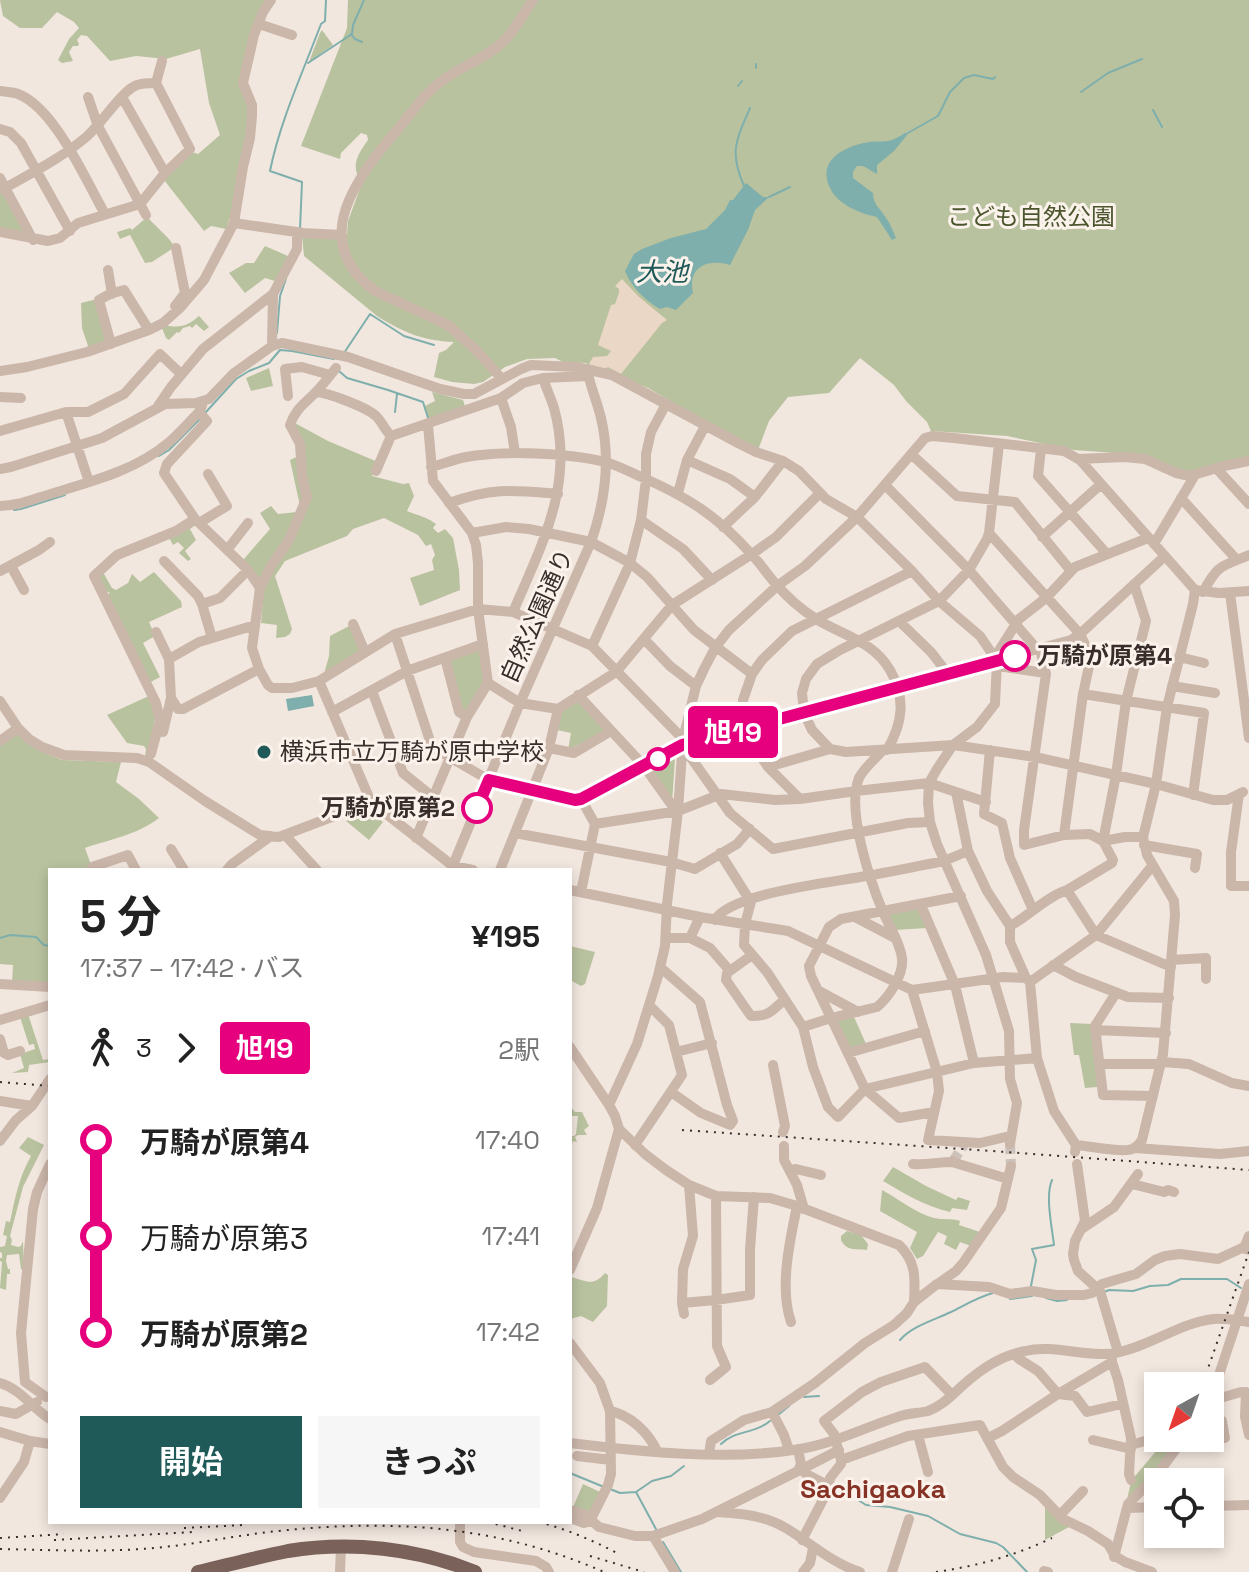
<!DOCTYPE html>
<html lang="ja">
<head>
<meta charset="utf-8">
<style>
  :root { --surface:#fff; --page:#f6f6f6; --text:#222; --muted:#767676; --accent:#205a58 }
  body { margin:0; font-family:"Space Grotesk","Noto Sans JP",sans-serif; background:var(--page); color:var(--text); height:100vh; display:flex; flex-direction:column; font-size:30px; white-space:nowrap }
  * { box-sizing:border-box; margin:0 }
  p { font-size:26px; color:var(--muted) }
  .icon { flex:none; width:44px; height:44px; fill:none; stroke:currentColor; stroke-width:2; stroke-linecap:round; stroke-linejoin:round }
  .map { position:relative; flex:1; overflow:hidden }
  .side { position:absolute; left:48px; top:868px; width:524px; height:656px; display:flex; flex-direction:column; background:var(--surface); border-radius:0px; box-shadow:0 4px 12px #0003 }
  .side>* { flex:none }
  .badge { padding:0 16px; border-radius:6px; font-size:28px; line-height:52px }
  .needle { width:52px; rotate:220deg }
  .tools { position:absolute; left:1144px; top:1372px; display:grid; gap:16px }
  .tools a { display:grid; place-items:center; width:80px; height:80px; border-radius:0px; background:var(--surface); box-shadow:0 4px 12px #0003; font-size:40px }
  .map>.badge { position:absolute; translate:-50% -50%; box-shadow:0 0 0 4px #fff }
  .legs { display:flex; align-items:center; gap:12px; height:88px; padding:0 32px; font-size:26px }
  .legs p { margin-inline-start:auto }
  .summary { display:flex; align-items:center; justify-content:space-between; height:136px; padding:0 32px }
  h1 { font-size:44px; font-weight:700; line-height:60px }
  .cta { display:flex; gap:16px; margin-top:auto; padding:16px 32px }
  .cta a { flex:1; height:92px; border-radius:0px; background:var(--accent); color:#fff; font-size:32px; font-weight:700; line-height:92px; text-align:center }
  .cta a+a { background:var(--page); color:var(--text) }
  ul { padding:0 32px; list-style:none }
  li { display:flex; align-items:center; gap:28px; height:96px; font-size:30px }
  li i { display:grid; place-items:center; width:12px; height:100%; margin:0 10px; background:currentColor }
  li i::after { content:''; width:20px; height:20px; margin:-10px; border:6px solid; border-radius:50%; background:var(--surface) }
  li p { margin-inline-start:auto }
  li:first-child i { background:linear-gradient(#0000 50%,currentColor 0) }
  li:last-child i { background:linear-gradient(currentColor 50%,#0000 0) }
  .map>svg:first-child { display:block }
</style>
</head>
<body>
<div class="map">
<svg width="1249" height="1572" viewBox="0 0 1249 1572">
  <rect width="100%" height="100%" fill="#f2e7df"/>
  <path fill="#b9c29f" d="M0,0H265L240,83L250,107L249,137L234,207L226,229L211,226L204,231L164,180L192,152L198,154L220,135L209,103L200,49L166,59L136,56L110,61L87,36L81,35L77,40L79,44L78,46H73L69,52L73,61L62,63L58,60L69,39L79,28L74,22L57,12L42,28H20L3,16Z
    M348,0H1249V458L1187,474L1142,455L1074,450L1007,436L931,431L927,422L906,401L894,385L860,358L829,393L788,397L769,421L758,450L718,429L648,388L585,363L563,362L555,358L527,359L505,367L483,382L474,384L452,382L434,377L439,353L446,350L454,342C423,341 403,332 377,316L304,256L302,236L332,238L347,234L348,221L362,183C350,167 357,155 368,140L367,135L361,133L341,153L340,159L301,146L347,28Z
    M322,30L333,45L309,62L320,33Z
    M4,193L27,235L0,227V194Z
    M147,217L169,239L175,247L152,262L145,263L130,235L120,239L117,232L130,228L132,230Z
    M265,246L288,256L275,281L265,278L245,293L229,273L246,263H254Z
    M97,299L108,342L89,349L82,328L81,303Z
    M199,316L209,327L204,331L196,324L192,328L190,326L183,328L179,333L177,332L169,340L166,338L162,328L165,325C180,329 189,325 199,316Z
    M269,368L273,386L251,391L246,378Z
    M432,392L463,400L466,409L429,421L425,406L435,401Z
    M293,422L328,441L378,462L372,476L403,484L409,483L414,496L407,511C417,515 429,518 436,524L433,528L438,533L445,529L453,538L459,570L460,590L420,606L410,578L434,570L432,560L435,555L431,544L426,546L418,535L384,518L353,529L347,536L285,561L275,576L292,629L290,634L285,637L276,638L277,625L261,623L264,588L243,560L270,529L260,513L271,506L278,514L297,512L300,506L290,460L303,454Z
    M195,521L197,524L190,529L196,540L185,551L191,559L188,561L179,553L184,548L178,542L173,545L168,536Z
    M154,572L181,601L182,607L149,622L155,636L143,643L160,677L149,683L106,596L110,593L104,590L99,577L102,573L104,574L112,588L116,590L128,583L132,574L140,582Z
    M351,625L362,649L324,674L329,656L330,636Z
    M481,647L486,682L466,714L461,710L447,659Z
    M149,696L156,714L147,757L145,756L146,749L144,746L127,743L107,715Z
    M578,699L608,730L568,750L571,733L557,730L560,711Z
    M16,732L43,752L62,760L121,762L116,782L139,799L159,818C137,835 111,839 85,848L93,870H50V984L12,983L13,965L0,964V743Z
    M672,757L675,759L672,803L650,769Z
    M368,813H371L383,822L369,840L346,821Z
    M916,909L920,912L927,928L895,930L888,914Z
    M570,946L595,952L585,984L581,986L570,980Z
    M28,1014L43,1060L50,1059V1062L29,1065L28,1072L12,1073L24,1068L20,1054L35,1049L34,1044L29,1045L20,1017Z
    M854,1017L867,1046L850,1051L835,1021Z
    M1070,1023L1092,1024L1098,1087L1085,1088L1079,1055H1074Z
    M570,1106L575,1112H582L589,1126L584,1130L587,1135H578L575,1137L577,1142L573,1141L570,1150V1136H574L576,1134L578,1116H572L570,1113Z
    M28,1137L44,1145L23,1187L10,1236L12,1240L11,1245L18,1247L21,1246L23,1241L24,1270L21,1269L19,1254L7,1255L6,1261L8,1269H10V1274H7L6,1290L0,1288L2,1262L0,1261V1258H2V1253L0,1252V1247L5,1246L7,1236L3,1235L6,1221L10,1222C15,1198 19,1177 31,1156L19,1148Z
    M893,1167L926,1186L956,1200L958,1197L970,1201L967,1210L952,1208L950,1212C925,1206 905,1194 883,1181Z
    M882,1190C899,1199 915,1213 934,1218C943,1220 951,1218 960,1221L959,1225L980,1232L971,1246L960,1242L956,1250L944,1244L947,1236L938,1232L923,1256L917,1259L910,1248L917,1232L880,1211Z
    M847,1231L861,1235L868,1244L867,1250C856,1249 846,1251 841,1240V1236Z
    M605,1273L608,1275L607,1306L593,1322L581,1316L570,1319L571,1277C587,1281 593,1287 605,1273Z
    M1167,1438H1178L1158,1469L1127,1500L1131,1481Z
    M583,1484L600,1492L591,1512L573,1507Z
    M1045,1507L1069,1527L1045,1540Z"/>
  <path fill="#ead7c6" d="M622,279L638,296L667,320L662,323L621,374L608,367L604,369L589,364L593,357L607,356L611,351L598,345L611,305L615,304L619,293V289L615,286Z"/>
  <path fill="#7eafac" d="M905,133L907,135L894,151L877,165V174L863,166H857L853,172V178L873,193C873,205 880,208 886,218C891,225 893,231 896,238L892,240L877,217C861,214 839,205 831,190C815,161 844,146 869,142C875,141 882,142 888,141C894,140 900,136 905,133Z
    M746,183L763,197H769L755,210L748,230L730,265C708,258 687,267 693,293L676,310L667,307L660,309C646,301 631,287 625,271L634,254L642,249L671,238L706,229L725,210L730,200H733Z
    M312,695L314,706L288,711L286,699Z"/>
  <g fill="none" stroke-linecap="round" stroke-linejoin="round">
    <path stroke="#7eafac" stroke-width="2" d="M351,34L355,39L362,42
      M308,63L352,34L353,25L364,0
      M756,68V64
      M738,86L742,81
      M1081,92L1108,73L1142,59
      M1153,110L1162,127
      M906,134L938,116L950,92L964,78L974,75L993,79L995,77
      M744,186C729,151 736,141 750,108
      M769,197L790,187
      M300,229L302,182L270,171C280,121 303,72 321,24L325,21L326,0
      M277,333L280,296L286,279
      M344,353L370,314L404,336L434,345
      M339,371L347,378L388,390L423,402L429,421
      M206,412L236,379L249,371L269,363L280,350L292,351L334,359
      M395,412L397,394
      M159,456L169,450L199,420
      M14,510L21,509L65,495
      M0,938L10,935L36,937L44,945L50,946
      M1031,1286L1036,1260L1032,1249L1054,1245C1052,1227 1045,1196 1052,1180
      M1104,1292L1109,1290L1133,1291L1150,1286L1168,1285L1181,1279H1227L1241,1288
      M1046,1298L1057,1301L1067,1300
      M1010,1299L1032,1296
      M900,1340C912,1326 934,1320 951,1312C965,1305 978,1297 993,1293
      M804,1397L819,1396
      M778,1415L789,1406
      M721,1444C735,1430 755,1434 770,1421
      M570,1473L604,1487
      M833,1484L866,1505L890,1507L928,1516L960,1534L996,1543L1003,1547L1027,1572
      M610,1489L620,1493L636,1492L652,1481L671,1476L684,1466
      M636,1492L657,1531
      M663,1542L681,1572"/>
    <path stroke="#cdc2bb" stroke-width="10" stroke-dasharray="10 5" stroke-linecap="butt" d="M1010,1144L1011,1166
      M953,1161L964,1145"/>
    <path stroke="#cbb6aa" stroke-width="10" d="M259,24L292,35
      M0,91C6,92 13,92 18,94C55,108 86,181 105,214
      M88,97L98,126L146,215
      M122,97L165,173
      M0,129L10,132L21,143L70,231
      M0,178L33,240
      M0,189L5,188C32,173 61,158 85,138C100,126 122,90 137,85C143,83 150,83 156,83
      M234,223L303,233L341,235
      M0,232L48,241L60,238L78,223L140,204L165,173L190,149L156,83L162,61
      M108,270L112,294
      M175,306L185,293L176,248
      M111,344L99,300L110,294L124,290L149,330
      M272,346L273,294L297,249V232
      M0,371L27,367L87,352L149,330L163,323L180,308L204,280L234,223L243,167L250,138L252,116V105L243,83L254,35L263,12L271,0
      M502,379L476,350L448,325L375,291C307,241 357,177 398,129C412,112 425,93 443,80C463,65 487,58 505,40C516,28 524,13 533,0
      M316,392C329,393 366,407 376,416C382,422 385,430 391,436
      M288,396L285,369L302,367L330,375
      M0,397L21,398
      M501,398L511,427L515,453
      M158,406L171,387L203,349L273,294
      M66,412L89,482
      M199,412L207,421L167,464L164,473L195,519L248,570L260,588L252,648L259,669L268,685L272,688H292L319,681L395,634L478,609L513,612L592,646L683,739
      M428,425L433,481L472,533L476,545L478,563V609L488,683L520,703L558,709L616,672L672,605L752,554L776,537L820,493
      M0,431L66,412H88L124,394L160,354L181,374
      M999,444L989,533L987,539L969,570L939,601L840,650L817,664L806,679L802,693L804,713L812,730L830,749L846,752L953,745L1035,757L1156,784L1213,800H1227L1243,792
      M1041,449L1038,476L1107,554
      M911,454L957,496L1015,502L1071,571
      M1078,459L1125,457L1145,459L1176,473L1190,476L1224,466L1249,461
      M687,460L730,479L755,497
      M431,467C443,464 455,459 466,457C503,450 569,453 605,462C617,465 628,471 639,476C686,496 718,516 752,555C761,564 767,574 775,583C786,596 802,610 816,619C842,635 873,641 890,670C906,698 903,723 887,750
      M1216,468L1249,504
      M0,469L11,467L102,438L165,404L196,403L209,399L234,373L272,346L282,343L348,357L440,389L464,394H474L521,369L531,365L576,367L612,375L738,443L756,452L783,461L799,471L826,499L857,517L912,571L939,601L980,636L997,661L995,704L977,727L953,745L937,769L929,783L928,803L930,822L937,844L986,955L1009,1031L1010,1079L1017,1103L1010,1144
      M376,471L391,436L501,398L523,383L543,378L588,376
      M885,485L969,570L1037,649
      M678,493L687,460L705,426
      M1181,498L1237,560
      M449,503C493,487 513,490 558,494
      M0,506C19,506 36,498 54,493C93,481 136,470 168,443C179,434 189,422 199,412L202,406
      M641,520L683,549L712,580
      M199,523L227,506L208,474
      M723,527L755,497L783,461
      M472,533L506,527L529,529L591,542L630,563L647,577L694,630L752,674
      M989,533L1080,634L1091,657L1083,694L1064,835
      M1042,537L1100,485
      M1154,544L1195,475
      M227,550L248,523
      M164,561L198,596L202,604
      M11,566L24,590
      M0,571L39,550L50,542
      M260,588L271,566L289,540L307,497L302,476L300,444L290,425C295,410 303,405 314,394C322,386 329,377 336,368
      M1203,592C1219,563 1221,567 1249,555
      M1230,593L1249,738
      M513,612C542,544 575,484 554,408C551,398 546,388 543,378
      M899,621L931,652L948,674
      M353,624L365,652
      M156,632L169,659
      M395,634L432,747L489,780L575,800L581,799L682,745L1071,640L1080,634L1165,556
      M212,638L202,604L220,598L248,570
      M644,639L670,666L696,686
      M592,646L630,563L641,520L646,479V454L651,432L666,404
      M1040,649L1046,674L1024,830V845L1064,835L1090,834L1103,841L1125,837H1143
      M995,657L1019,619L1046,598L1075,567L1148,538
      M1179,657L1204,663
      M445,658L459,712L467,717
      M998,666L1045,673
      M319,681L371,802L453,866L473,870
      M1172,686L1215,693
      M372,691L403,773L434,798
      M1083,694L1204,713L1193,795
      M578,695L644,766L676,811
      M171,698L178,709H183L259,669
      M0,701L18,728L29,739L42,747L64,755L137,758L149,762L205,801L260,835L279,837L371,802
      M332,712L407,671L483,644
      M163,732L171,698L169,659L199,642L255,625
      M0,741L18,728
      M682,745L730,813L773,849L908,823L930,822
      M549,748L574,753L611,731
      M990,750L984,814L1002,823L1010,858L1033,910
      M151,754L160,720L156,703L94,576L117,555L176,531L195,519
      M768,767L830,749
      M956,792L968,851L987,891L1010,926V942L1026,978
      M1239,794L1231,852V886H1249
      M800,799L768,767L742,729L743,700L752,674L762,660L792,631L912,571
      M595,824L678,811L721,794L775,800L800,799L856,791L929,783L986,802
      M515,833L671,862L695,869L737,844L750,829
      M285,835L317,870
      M416,838L467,717L488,683
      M1144,845L1197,854L1195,868
      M171,849L184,870
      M720,853L749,899
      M92,867L128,855L136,870
      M227,870L232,864L271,836
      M451,870L520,703L591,542C605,502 611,460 601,418C597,401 590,386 587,369
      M500,870L549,748L558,709
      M570,890L700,917L788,931L912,990L1003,977L1026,978L1030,982L1037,1058L1054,1111L1076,1145L1075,1152
      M1067,890L1112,863L1113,860L1103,841L1116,775L1126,701L1146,621L1134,584
      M581,892L595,824L581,799
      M752,898L745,924L744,945L767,972L803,1027L813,1067L828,1107L838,1117L865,1089L974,1063L1037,1058
      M921,905L955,985L974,1063
      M855,917L895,938
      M715,920C730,893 834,882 866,876C892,872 918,866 944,861L968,851
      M1010,926C1029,916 1046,897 1067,890L1096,935L1171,967
      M666,938H690L700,917
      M690,938L710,948L730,971
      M752,955L727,973L726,980L751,1016C769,1016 771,1012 784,1000
      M1171,960L1206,958V979
      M1053,965L1076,977L1128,997L1169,998
      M660,967L700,1002L727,1105L733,1121L730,1125L701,1113L671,1092
      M1030,982L1096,935L1153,865
      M0,984L50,987
      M912,990L937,1072L939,1091L928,1140L980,1143L1010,1136
      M819,991L858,1012
      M1116,993L1095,1026L1103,1095L1153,1096
      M0,1020L50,1005
      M803,1027L831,1018L877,1007C889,997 904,975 902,958C900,942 889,926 883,912C870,881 846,810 859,778C864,768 876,758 883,750
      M1095,1030L1166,1033
      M0,1039L4,1053L8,1055L20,1051
      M570,1047L609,1105L615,1116L619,1129L645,1154L666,1170L689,1185L716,1196L770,1198L797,1206L899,1245C917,1262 915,1280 914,1302
      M676,1052L712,1043
      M848,1053L925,1031
      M1162,1062L1189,1064L1232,1083L1249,1086
      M1100,1064H1161
      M773,1065L785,1126L783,1132
      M0,1101L32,1106
      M609,1105L637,1044L658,976L665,946L667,904L678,811L683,739L696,686L704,669L715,648L729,630L777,586L805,566L857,517L925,438L932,436L954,438L1064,451L1080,460L1195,590L1219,593L1249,591
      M934,1112L899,1118L865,1089L811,976L809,966L829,927L841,919L961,896
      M0,1141L16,1120L32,1106L50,1079
      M635,1145L682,1075L669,1025L649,1005
      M1076,1145C1088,1146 1123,1153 1132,1149C1138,1147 1139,1144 1142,1140L1163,1054L1175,915L1174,901L1147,855L1143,837L1156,784L1167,707L1193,604L1195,590
      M784,1146V1160L797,1185L804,1209
      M1135,1148L1220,1154L1249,1151
      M952,1162L1008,1179
      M913,1164C927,1165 938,1162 952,1162L953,1161
      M1077,1164L1085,1221L1075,1241L1073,1254L1074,1260L1078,1271L1100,1291L1118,1352
      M790,1170L796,1169L821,1175
      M1132,1184L1164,1192L1168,1190L1174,1192
      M1083,1228L1114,1207L1138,1174
      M1244,1248L1249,1236
      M570,1270L597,1208L619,1129
      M939,1283L956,1271L963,1263L1001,1208L1011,1166
      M682,1303L716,1300L750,1295V1249L754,1197
      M684,1314L682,1303L683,1269L693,1236L689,1185
      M791,1322C779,1288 790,1240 797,1206
      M570,1343L600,1383L610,1411L611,1474L608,1485L590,1521
      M1014,1354L1019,1359L1038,1371L1058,1394L1075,1396L1087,1412L1122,1404
      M1112,1356V1362L1118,1380L1131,1438L1129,1474L1131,1480
      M710,1380L726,1367L717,1346L716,1196
      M0,1383C21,1389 32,1408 50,1419
      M1216,1384L1249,1284
      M1246,1392L1245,1417L1249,1435
      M952,1395L925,1367L881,1382L862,1392L824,1421L834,1434L841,1460L908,1436L980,1425L1003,1467L1013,1477L1040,1495L1063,1519L1088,1531L1108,1544L1115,1556L1125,1562L1152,1572
      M46,1397L25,1382L21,1333L33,1209L37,1192L50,1164
      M1210,1401L1241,1392L1249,1393
      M0,1411L16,1414L37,1402
      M610,1411C630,1415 648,1432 657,1451
      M772,1412L784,1435L789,1450
      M1210,1421H1222L1225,1438
      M0,1432L30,1441L50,1444
      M918,1435L928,1472
      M988,1438L1002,1431L1058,1394L1112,1362
      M1093,1440L1131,1449
      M570,1443C644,1452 727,1461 800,1449C837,1443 869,1425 904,1415C912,1413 920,1413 928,1411C942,1406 952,1395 962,1386C981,1369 1000,1356 1025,1351C1055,1344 1085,1358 1115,1353C1149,1347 1179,1323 1213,1319C1225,1318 1237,1320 1249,1322
      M1131,1445L1158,1437
      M709,1454L711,1441L744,1420L772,1412L815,1383L865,1343L894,1325L907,1313L914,1302L937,1284L989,1287L1010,1294L1032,1291L1056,1295H1084L1092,1293L1102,1284L1136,1274L1155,1260L1165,1256L1180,1254L1218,1259L1242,1248L1249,1250
      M577,1456L611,1460
      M808,1466L839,1450
      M800,1468L806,1474L827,1485
      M0,1498L24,1462L30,1441
      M1210,1506L1249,1505
      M1127,1508L1158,1507
      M570,1510L584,1514L599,1527L635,1536H653L702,1519L798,1471L801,1464L798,1449
      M717,1512C739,1513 766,1516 784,1527C810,1542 831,1563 860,1572
      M1060,1515L1083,1491
      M570,1518L584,1523L590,1521
      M460,1522V1542L463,1547L474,1552L536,1561L546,1567L549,1572
      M653,1536L675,1572
      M802,1540L828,1490L830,1478L841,1464V1460
      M1114,1557L1128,1504L1156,1476L1184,1438
      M1044,1571L1048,1572
      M340,1572L341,1547
      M803,1572L810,1563L813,1548
      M892,1572L909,1519"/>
    <path stroke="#7a625b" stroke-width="14" d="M198,1572C228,1565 258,1557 288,1551C350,1541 417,1548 475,1572"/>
    <path stroke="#382d2a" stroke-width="2" stroke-dasharray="2 6" stroke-linecap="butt" d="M0,1082L50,1086
      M570,1122H575
      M682,1130L992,1151L1249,1170
      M1206,1374L1249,1252
      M488,1522L526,1532
      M539,1522C566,1529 592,1540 617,1553
      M184,1528L244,1525
      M0,1538L64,1534
      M54,1540L193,1532
      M0,1549C55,1550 109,1553 164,1547C202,1543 239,1535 278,1531C392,1519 497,1525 604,1572
      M590,1556L644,1572
      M936,1572C977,1566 1014,1556 1052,1538"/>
  </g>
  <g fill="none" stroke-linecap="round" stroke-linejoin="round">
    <g stroke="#fff" stroke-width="18">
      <path id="line-1" d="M477,808L489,780L575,800L581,799L682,745L1015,656"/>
    </g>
    <use href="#line-1" stroke="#e6007e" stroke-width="12"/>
  </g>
  <g fill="#fff" stroke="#e6007e" stroke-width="4">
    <circle cx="1015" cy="656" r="14"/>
    <circle cx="658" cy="759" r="10"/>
    <circle cx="477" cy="808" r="14"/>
  </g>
  <circle fill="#205a58" stroke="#faf2eb" stroke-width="3" cx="264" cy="752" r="8"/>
  <g text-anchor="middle" stroke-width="6" stroke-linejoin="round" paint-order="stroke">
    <g font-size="24" fill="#4c562e" stroke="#faf2eb">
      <text x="1031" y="225">こども自然公園</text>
    </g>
    <g font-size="24" fill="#382d2a" stroke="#faf2eb">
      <text transform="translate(537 616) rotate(-66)" y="8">自然公園通り</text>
    </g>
    <g font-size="24" font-weight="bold" fill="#382d2a" stroke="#faf2eb" text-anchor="start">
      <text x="1037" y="664">万騎が原第4</text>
      <text x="455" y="816" text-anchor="end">万騎が原第2</text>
    </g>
    <g font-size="24" fill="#382d2a" stroke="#faf2eb" text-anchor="start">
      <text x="280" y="760">横浜市立万騎が原中学校</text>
    </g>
    <g font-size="26" font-style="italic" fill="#205a58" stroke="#faf2eb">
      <text x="662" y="281">大池</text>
    </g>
    <g font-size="26" font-weight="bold" fill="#863224" stroke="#faf2eb">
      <text x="873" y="1498">Sachigaoka</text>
    </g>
  </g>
</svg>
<div class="tools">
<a><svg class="needle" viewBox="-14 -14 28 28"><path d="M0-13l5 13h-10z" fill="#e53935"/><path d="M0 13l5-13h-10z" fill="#767676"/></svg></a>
<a><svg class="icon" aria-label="locate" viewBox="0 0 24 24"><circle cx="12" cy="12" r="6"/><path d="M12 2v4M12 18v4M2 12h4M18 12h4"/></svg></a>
</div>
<b class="badge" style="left:733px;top:732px;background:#e6007e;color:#fff">旭19</b>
<section class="side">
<div class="summary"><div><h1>5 分</h1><p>17:37 – 17:42 · バス</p></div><b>¥195</b></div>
<div class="legs"><svg class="icon" aria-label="walk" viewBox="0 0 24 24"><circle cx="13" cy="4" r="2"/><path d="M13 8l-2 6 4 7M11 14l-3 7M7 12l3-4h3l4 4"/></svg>3<svg class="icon" aria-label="forward" viewBox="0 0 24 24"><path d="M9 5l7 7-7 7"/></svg><b class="badge" style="background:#e6007e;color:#fff">旭19</b><p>2駅</p></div>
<ul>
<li><i style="color:#e6007e"></i><b>万騎が原第4</b><p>17:40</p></li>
<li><i style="color:#e6007e"></i><span>万騎が原第3</span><p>17:41</p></li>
<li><i style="color:#e6007e"></i><b>万騎が原第2</b><p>17:42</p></li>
</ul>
<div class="cta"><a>開始</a><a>きっぷ</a></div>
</section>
</div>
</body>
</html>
